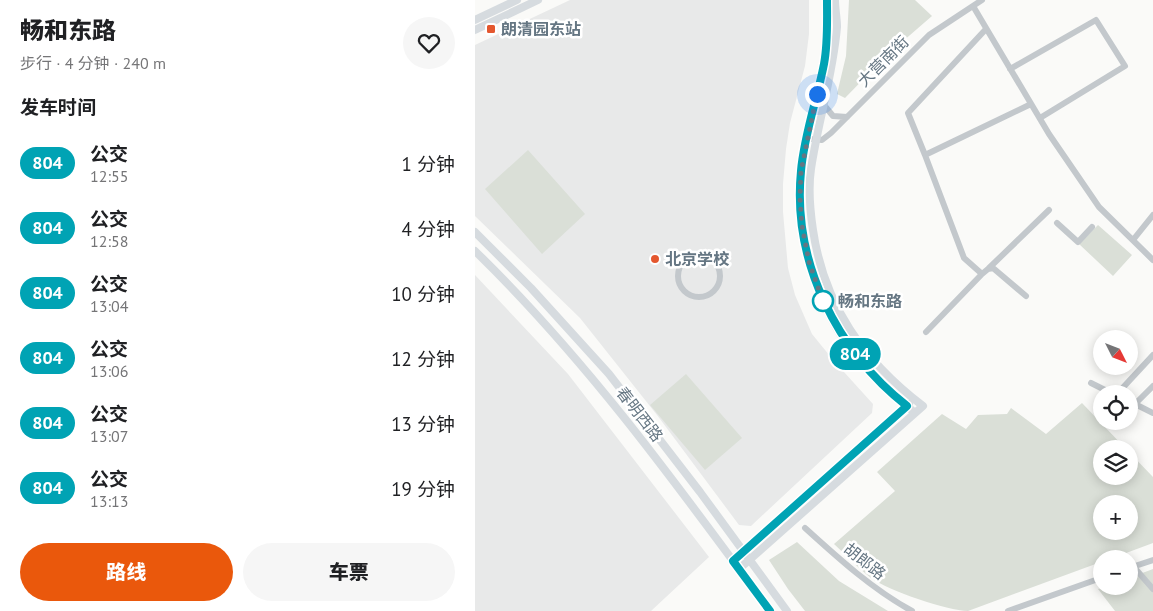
<!DOCTYPE html>
<html lang="zh">
<head>
<meta charset="utf-8">
<style>
  :root { --surface:#fff; --page:#f6f6f6; --text:#202124; --muted:#757577; --accent:#ea580c }
  body { margin:0; font-family:"PT Sans","Noto Sans SC",sans-serif; background:var(--page); color:var(--text); height:100vh; display:flex; flex-direction:column; font-size:19px; white-space:nowrap }
  * { box-sizing:border-box; margin:0 }
  p { font-size:16px; color:var(--muted) }
  .icon { flex:none; width:28px; height:28px; fill:none; stroke:currentColor; stroke-width:2; stroke-linecap:round; stroke-linejoin:round }
  .map { position:relative; flex:1; overflow:hidden }
  .drawer { display:flex; flex-direction:column; background:var(--surface); width:475px }
  .drawer>* { flex:none }
  .badge { padding:0 10px; border-radius:16px; font-size:18px; line-height:32px }
  .needle { width:32px; rotate:132deg }
  .tools { position:absolute; left:618px; top:330px; display:grid; gap:10px }
  .tools a { display:grid; place-items:center; width:45px; height:45px; border-radius:50%; background:var(--surface); box-shadow:0 2px 12px #0003; font-size:25px }
  .you { position:absolute; width:25px; height:25px; margin:-12px; border:4px solid #fff; border-radius:50%; background:#1a73e8; box-shadow:0 0 0 8px #1a73e833 }
  .map>.badge { position:absolute; translate:-50% -50%; box-shadow:0 0 0 2px #fff }
  h2 { padding:0 20px; font-size:19px; line-height:45px }
  .round { display:grid; place-items:center; flex:none; width:52px; height:52px; border-radius:26px; background:var(--page) }
  .overview { display:flex; align-items:center; justify-content:space-between; height:85px; padding:0 20px }
  h1 { font-size:24px; font-weight:800; line-height:38px }
  .cta { display:flex; gap:10px; margin-top:auto; padding:10px 20px }
  .cta a { flex:1; height:58px; border-radius:30px; background:var(--accent); color:#fff; font-size:20px; font-weight:800; line-height:58px; text-align:center }
  .cta a+a { background:var(--page); color:var(--text) }
  ul { padding:0; list-style:none }
  li { display:flex; align-items:center; gap:15px; height:65px; padding:0 20px }
  li div { flex:1 }
  li b { display:block; font-size:19px }
  li em { font-style:normal }
  li .badge { min-width:55px; font-weight:700; text-align:center }
  main { display:flex; flex:1; min-height:0 }
  .map>svg:first-child { display:block }
</style>
</head>
<body>
<main>
<section class="drawer">
<div class="overview"><div><h1>畅和东路</h1><p>步行 · 4 分钟 · 240 m</p></div><a class="round"><svg class="icon" aria-label="heart" viewBox="0 0 24 24"><path d="M12 20l-8-8c-3-5 5-10 8-4 3-6 11-1 8 4z"/></svg></a></div>
<h2>发车时间</h2>
<ul>
<li><span class="badge" style="background:#00a3b4;color:#fff">804</span><div><b>公交</b><p>12:55</p></div><em>1 分钟</em></li>
<li><span class="badge" style="background:#00a3b4;color:#fff">804</span><div><b>公交</b><p>12:58</p></div><em>4 分钟</em></li>
<li><span class="badge" style="background:#00a3b4;color:#fff">804</span><div><b>公交</b><p>13:04</p></div><em>10 分钟</em></li>
<li><span class="badge" style="background:#00a3b4;color:#fff">804</span><div><b>公交</b><p>13:06</p></div><em>12 分钟</em></li>
<li><span class="badge" style="background:#00a3b4;color:#fff">804</span><div><b>公交</b><p>13:07</p></div><em>13 分钟</em></li>
<li><span class="badge" style="background:#00a3b4;color:#fff">804</span><div><b>公交</b><p>13:13</p></div><em>19 分钟</em></li>
</ul>
<div class="cta"><a>路线</a><a>车票</a></div>
</section>
<div class="map">
<svg width="678" height="611" viewBox="0 0 678 611">
  <rect width="100%" height="100%" fill="#fafaf8"/>
  <path fill="#e8e9e9" d="M95,0H334V34L330,66L315,123L311,149L308,184V212L313,268L320,295L337,334L359,361L398,404L397,413L276,526L264,525L182,415L105,318L0,216V45Z
    M0,275L93,374L234,557L176,611H0Z"/>
  <path fill="#dadfd7" fill-rule="evenodd" d="M374,0H440L457,16L412,55L370,98L362,94L371,56Z
    M53,150L110,214L67,254L10,189Z
    M623,225L657,255L638,276L604,244Z
    M211,374L267,438L230,470L175,405Z
    M607,403L651,449H626V476H654V452L678,477V543L635,559H626V562L493,611C473,611 412,590 396,578C383,568 371,555 359,544L420,491L402,472L467,414L491,429L503,415L532,414L536,408L571,434ZM626,504H654V531H626Z
    M322,542L364,581L413,611H330L313,589L294,560Z
    M678,569V611H640L623,589L630,586H654V578Z"/>
  <g fill="none" stroke-linecap="round" stroke-linejoin="round">
    <path stroke="#c3c8cc" stroke-width="6" d="M498,6L574,134L624,207L678,260
      M511,29L433,113L450,155L489,258L507,274L513,269L518,268L551,296
      M535,69L621,20L650,66L565,118
      M349,105L358,116L372,117
      M337,139L347,140L356,133L454,35L507,0
      M450,155L556,104
      M582,223L603,242L617,227
      M658,240L678,215
      M203 276a21 21 0 1 1 42 0a21 21 0 1 1-42 0Z
      M514,268L574,210
      M451,332L507,274
      M616,383L638,394
      M642,394L678,355
      M654,401L678,413
      M660,404L678,386
      M330,528C363,558 397,589 437,611
      M658,566L678,589
      M654,568L678,560
      M533,611L626,578"/>
    <path stroke="#d6dbdf" stroke-width="8" d="M352,0C353,21 352,40 349,61C344,97 332,132 326,169C317,223 341,301 373,346C392,372 415,392 440,413
      M0,20L42,0
      M0,30L63,0
      M0,232L56,288L134,374L225,492L312,611
      M0,251C112,360 203,486 295,611
      M259,561L434,404
      M264,569L448,406C388,360 349,305 338,230C335,210 333,189 336,169C343,122 358,75 362,27C362,18 360,9 360,0"/>
  </g>
  <g fill="none" stroke-linecap="round" stroke-linejoin="round">
    <g stroke="#fff" stroke-width="11">
      <path id="line" d="M295,611L258,561L432,406C362,351 317,262 326,171C329,135 342,100 349,64C353,43 352,21 352,0"/>
    </g>
    <use href="#line" stroke="#00a3b4" stroke-width="8"/>
    <path stroke="#657683" stroke-width="5" stroke-dasharray="0 9" d="M342,94L326,171L325,198L327,226L334,262L348,301"/>
  </g>
  <g fill="#e4572e" stroke="#fff" stroke-width="2">
    <rect x="11" y="24" width="10" height="10" rx="2.5"/>
    <circle cx="180" cy="259" r="5"/>
  </g>
  <circle fill="#fff" stroke="#00a3b4" stroke-width="2.5" cx="348" cy="301" r="10"/>
  <g text-anchor="middle" stroke-width="5" stroke-linejoin="round" paint-order="stroke">
    <g font-size="16" font-weight="bold" fill="#657683" stroke="#fff" text-anchor="start">
      <text x="26" y="35">朗清园东站</text>
      <text x="190" y="265">北京学校</text>
    </g>
    <g font-size="16" fill="#657683" stroke="#fff">
      <text transform="translate(408 61) rotate(-45)" y="6">大营南街</text>
      <text transform="translate(165 414) rotate(52)" y="6">春明西路</text>
      <text transform="translate(390 561) rotate(38)" y="6">胡郎路</text>
    </g>
    <g font-size="16" font-weight="bold" fill="#657683" stroke="#fff" text-anchor="start">
      <text x="363" y="307">畅和东路</text>
    </g>
  </g>
</svg>
<div class="tools">
<a><svg class="needle" viewBox="-14 -14 28 28"><path d="M0-13l5 13h-10z" fill="#e53935"/><path d="M0 13l5-13h-10z" fill="#757577"/></svg></a>
<a><svg class="icon" aria-label="locate" viewBox="0 0 24 24"><circle cx="12" cy="12" r="6"/><path d="M12 2v4M12 18v4M2 12h4M18 12h4"/></svg></a>
<a><svg class="icon" aria-label="layers" viewBox="0 0 24 24"><path d="M12 4l9 5-9 5-9-5zM3 14l9 5 9-5"/></svg></a>
<a>+</a>
<a>−</a>
</div>
<div class="you" style="left:342px;top:94px"></div>
<b class="badge" style="left:380px;top:354px;background:#00a3b4;color:#fff">804</b>
</div>
</main>
</body>
</html>
